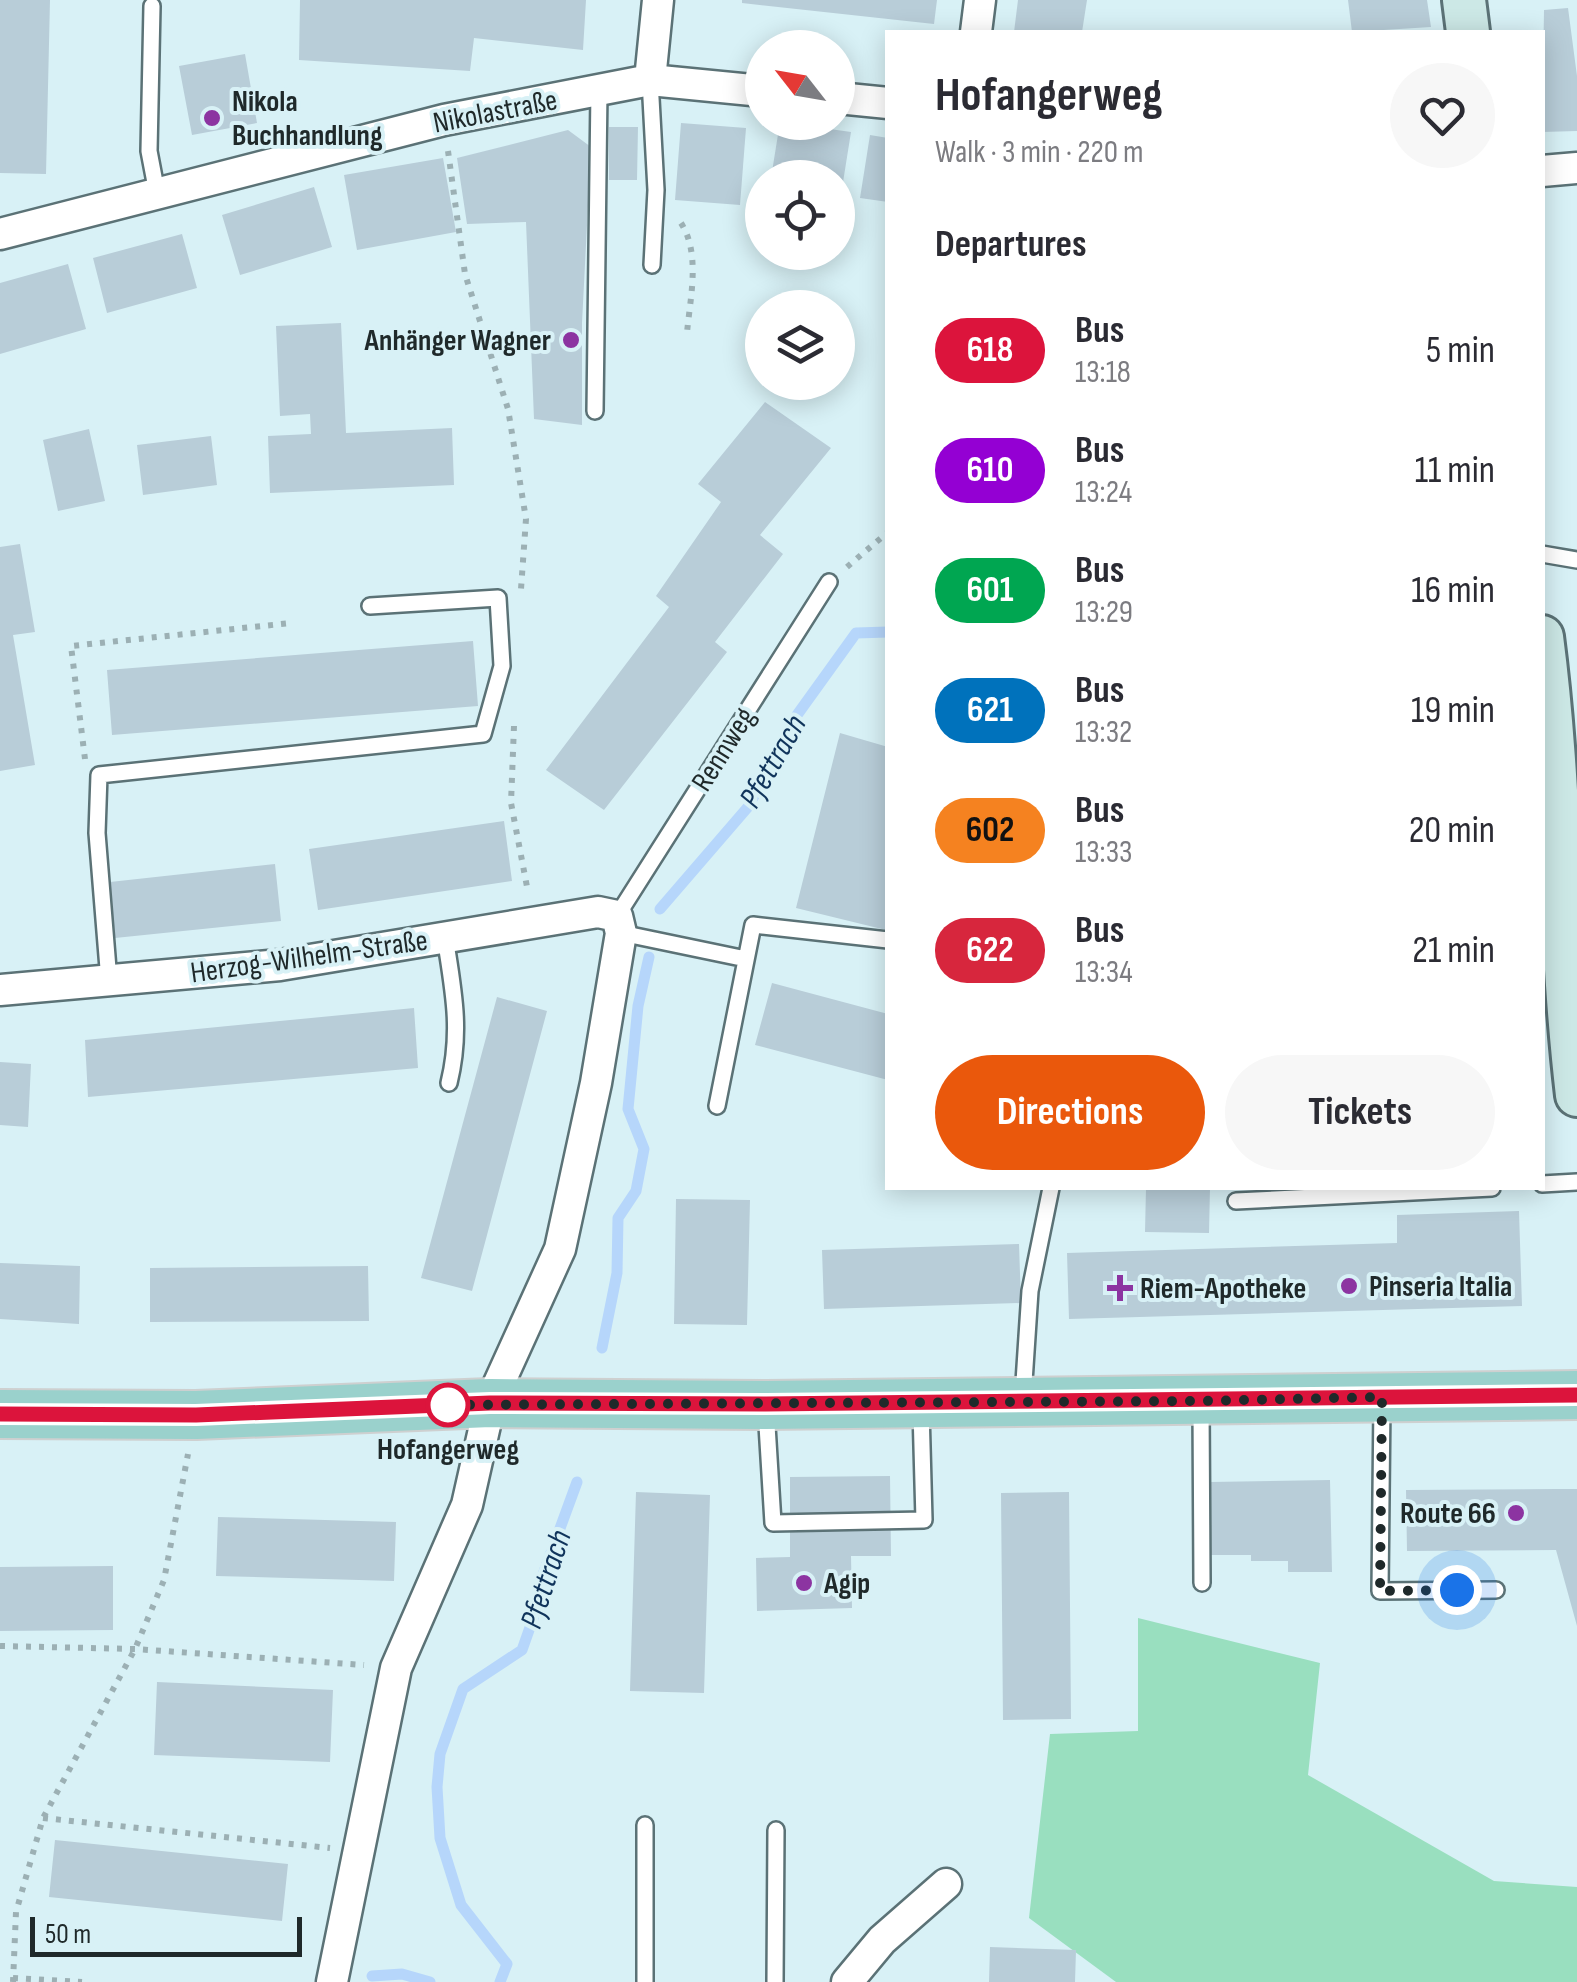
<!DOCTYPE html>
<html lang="en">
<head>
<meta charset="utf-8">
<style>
  :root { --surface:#fff; --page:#f7f7f7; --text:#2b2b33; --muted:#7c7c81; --accent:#ea580c }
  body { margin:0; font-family:"Sofia Sans Condensed",sans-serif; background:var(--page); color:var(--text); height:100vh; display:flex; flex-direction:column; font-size:38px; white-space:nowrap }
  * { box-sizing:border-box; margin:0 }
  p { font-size:32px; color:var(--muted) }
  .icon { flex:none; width:55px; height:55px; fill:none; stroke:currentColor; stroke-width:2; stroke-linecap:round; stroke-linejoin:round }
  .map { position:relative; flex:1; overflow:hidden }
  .panel { position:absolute; left:885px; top:30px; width:660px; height:1160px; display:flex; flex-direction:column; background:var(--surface); border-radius:0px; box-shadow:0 5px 25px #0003 }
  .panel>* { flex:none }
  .badge { padding:0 20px; border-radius:32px; font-size:35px; line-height:65px }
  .needle { width:65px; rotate:301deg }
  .tools { position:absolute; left:745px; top:30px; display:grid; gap:20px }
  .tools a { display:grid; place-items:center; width:110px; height:110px; border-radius:50%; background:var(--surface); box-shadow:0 5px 25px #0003; font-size:50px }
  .scale { position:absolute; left:30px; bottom:25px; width:272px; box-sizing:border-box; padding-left:10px; border:5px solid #1f292a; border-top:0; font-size:28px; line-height:35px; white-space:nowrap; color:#1f292a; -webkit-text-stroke:8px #d8f1f6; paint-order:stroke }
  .you { position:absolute; width:50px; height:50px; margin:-25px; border:8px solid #fff; border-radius:50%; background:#1a73e8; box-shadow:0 0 0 15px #1a73e833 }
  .map>.badge { position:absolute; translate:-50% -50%; box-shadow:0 0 0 5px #fff }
  h2 { padding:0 50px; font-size:38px; line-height:90px }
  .round { display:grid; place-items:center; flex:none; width:105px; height:105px; border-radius:52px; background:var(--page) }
  .overview { display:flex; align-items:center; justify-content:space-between; height:170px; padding:0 50px }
  h1 { font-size:48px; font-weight:700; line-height:75px }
  .primary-button { display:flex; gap:20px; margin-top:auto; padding:20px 50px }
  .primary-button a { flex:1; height:115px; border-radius:60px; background:var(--accent); color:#fff; font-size:40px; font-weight:700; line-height:115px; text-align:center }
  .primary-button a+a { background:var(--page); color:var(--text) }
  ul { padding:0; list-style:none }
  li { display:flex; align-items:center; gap:30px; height:120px; padding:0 50px }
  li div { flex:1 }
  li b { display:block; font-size:38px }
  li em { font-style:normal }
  li .badge { min-width:110px; font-weight:700; text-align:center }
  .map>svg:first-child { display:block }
</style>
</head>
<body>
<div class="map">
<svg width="1577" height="1982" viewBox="0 0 1577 1982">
  <rect width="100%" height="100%" fill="#d8f1f6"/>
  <path fill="#99dfbf" d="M1138,1618L1320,1663L1308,1775L1494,1881L1577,1887V1982H1116L1029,1918L1050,1734L1138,1731Z"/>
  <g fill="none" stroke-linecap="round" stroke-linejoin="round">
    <path stroke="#b6d6fb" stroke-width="11" d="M660,909L748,807L797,715L856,633L888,632
      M602,1348L617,1273L618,1218L636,1191L644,1149L628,1109L638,1006L649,957
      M372,1976L402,1974L430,1982
      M500,1982L507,1964L461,1905L440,1838L437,1787L440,1754L463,1689L522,1650L534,1616L544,1572L577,1482"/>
  </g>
  <path fill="#b8cdd8" d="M0,0H50L46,174L0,173Z
    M300,0H586L583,50L474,38L470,71L299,60Z
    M742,0H937L934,24L742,3Z
    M1018,0H1087L1082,32H1014Z
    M1348,0H1427L1431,27L1352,32Z
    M1568,8L1577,76V131L1542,132L1544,10Z
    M245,54L257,123L192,135L179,66Z
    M780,122L851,132L840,201L838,178H771Z
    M681,123L746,128L740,205L675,200Z
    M609,127H638L637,180H609Z
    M568,130L591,147L582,323V425L534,419L526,222L467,224L457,158Z
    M870,135L888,138V202L860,198Z
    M443,158L456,232L357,250L344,175Z
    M314,187L332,247L240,275L222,215Z
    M182,234L197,288L107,313L93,258Z
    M68,264L86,329L0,354V283Z
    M341,323L346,433L452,428L454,485L270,493L268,436L311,434L310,414L280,416L276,326Z
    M765,402L831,448L760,535L783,554L715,642L727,652L604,810L546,770L669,607L656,596L721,502L698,484Z
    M89,429L105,501L58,511L43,440Z
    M211,436L217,485L143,495L137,445Z
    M20,544L35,632L13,635L35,765L0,771V547Z
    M473,641L478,706L112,735L107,670Z
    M840,733L888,747L886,930L796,908Z
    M504,821L512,881L318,910L309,849Z
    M275,864L281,921L115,938L110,882Z
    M772,983L888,1014V1080L755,1045Z
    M497,997L547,1011L472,1291L421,1278Z
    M414,1008L418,1068L88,1097L85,1040Z
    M0,1062L31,1064L28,1127L0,1125Z
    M1146,1188H1210L1209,1233L1145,1232Z
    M676,1199L750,1200L747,1325L674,1324Z
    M1519,1211L1522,1306L1069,1319L1067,1253L1397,1243V1215Z
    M1019,1244L1021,1303L824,1309L822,1250Z
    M0,1263L80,1266L79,1324L0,1319Z
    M368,1266L369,1321L150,1322V1268Z
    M890,1476L891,1556H851L852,1608L757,1611L756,1558L790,1557V1477Z
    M1330,1480L1332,1572H1288V1561H1251V1555H1210V1482Z
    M1556,1489H1577V1626L1556,1550L1407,1551L1406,1490Z
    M636,1492L710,1495L704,1693L630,1691Z
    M1069,1492L1071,1719L1003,1720L1001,1493Z
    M218,1517L396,1522L394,1581L216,1576Z
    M113,1566V1630L0,1631V1567Z
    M157,1682L333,1690L330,1762L154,1755Z
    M55,1840L288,1864L282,1921L49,1897Z
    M990,1947L1076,1950L1075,1982H989Z"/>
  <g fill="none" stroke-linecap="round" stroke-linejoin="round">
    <g stroke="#5b7276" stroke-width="20">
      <path id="lane" d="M152,6L149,151L157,193
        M650,80L656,190L652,265
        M595,411L599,90
        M1542,554L1577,560
        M617,916L829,582
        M621,933L746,959
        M445,937C453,989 462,1030 449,1083
        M109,981L97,833L99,775L483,734L502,666L498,598L370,606
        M717,1106L753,925L888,940
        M1542,1184L1577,1182
        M1236,1201L1492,1188
        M1023,1397L1030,1291L1051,1188
        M1382,1401L1380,1591L1496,1590
        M1201,1405L1202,1583
        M766,1409L773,1523L924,1520L921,1410
        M645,1982V1825
        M775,1982L776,1830"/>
    </g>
    <g stroke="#5b7276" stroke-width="35">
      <path id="street" d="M976,32L980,0
        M650,80L658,0
        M838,98L888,103
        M1542,171L1577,168
        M0,234L444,120L650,80L762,91
        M0,990L280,965L598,912L617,916L621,933L596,1083L560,1249L490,1403L467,1505L396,1668L332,1982
        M847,1982L882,1940L946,1884"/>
    </g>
    <g stroke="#5b7276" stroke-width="48">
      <path id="secondary" d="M1464,0L1468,32
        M1542,637C1562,789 1559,943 1577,1095"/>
    </g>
    <g stroke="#ced0d0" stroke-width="52">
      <path id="primary" d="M0,1414L196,1415L490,1403L766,1405L1577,1395"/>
    </g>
    <path stroke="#9cb0b4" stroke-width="6" stroke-dasharray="5 8" stroke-linecap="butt" d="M448,151L465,274L508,409L526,519L521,589
      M681,223C701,254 690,298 687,333
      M847,567L888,532
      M514,726L511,803L528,892
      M85,759L71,646L291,623
      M0,1646L135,1649L364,1665
      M43,1818L330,1848
      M13,1978L82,1982
      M13,1982L16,1912L43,1818L135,1649L164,1580L188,1454"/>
    <use href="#lane" stroke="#fff" stroke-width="15"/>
    <use href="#street" stroke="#fff" stroke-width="30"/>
    <use href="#secondary" stroke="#cce8e6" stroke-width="42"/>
    <use href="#primary" stroke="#9ad1cc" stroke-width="48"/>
  </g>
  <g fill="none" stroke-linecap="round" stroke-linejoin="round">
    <g stroke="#fff" stroke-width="22">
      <path id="line" d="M0,1414L196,1415L490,1403L766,1404L1577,1395"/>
    </g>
    <use href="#line" stroke="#dc143c" stroke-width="15"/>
    <path stroke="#1f292a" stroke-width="10" stroke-dasharray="0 18" d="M448,1405H441L1201,1401L1382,1397L1380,1591L1457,1590"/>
  </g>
  <g fill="#8c34a1" stroke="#d8f1f6" stroke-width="4">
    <circle cx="212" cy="118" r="10"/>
    <circle cx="571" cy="340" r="10"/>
    <circle cx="1349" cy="1286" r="10"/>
    <path d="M1115 1273h10v10h10v10h-10v10h-10v-10h-10v-10h10z"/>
    <circle cx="1516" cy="1513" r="10"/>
    <circle cx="804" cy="1583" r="10"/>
  </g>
  <circle fill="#fff" stroke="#dc143c" stroke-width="5" cx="448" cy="1405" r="20"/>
  <g text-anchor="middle" stroke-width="8" stroke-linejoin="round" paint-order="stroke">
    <g font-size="30" font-weight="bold" fill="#1f292a" stroke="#d8f1f6" text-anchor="start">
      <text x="232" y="111">Nikola<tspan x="232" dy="34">Buchhandlung</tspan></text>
      <text x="551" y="350" text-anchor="end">Anhänger Wagner</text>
      <text x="1369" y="1296">Pinseria Italia</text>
      <text x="1140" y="1298">Riem-Apotheke</text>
      <text x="1496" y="1523" text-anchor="end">Route 66</text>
      <text x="824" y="1593">Agip</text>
    </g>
    <g font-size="30" fill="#1f292a" stroke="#d8f1f6">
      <text transform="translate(495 111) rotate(-11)" y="10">Nikolastraße</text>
      <text transform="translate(723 749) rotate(-58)" y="10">Rennweg</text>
      <text transform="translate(309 956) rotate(-8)" y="10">Herzog-Wilhelm-Straße</text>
    </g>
    <g font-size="30" font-weight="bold" fill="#1f292a" stroke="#d8f1f6">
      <text x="448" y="1459">Hofangerweg</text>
    </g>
    <g font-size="32" font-style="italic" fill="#10345b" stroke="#d8f1f6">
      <text transform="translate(772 761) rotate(-60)" y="11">Pfettrach</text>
      <text transform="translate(545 1579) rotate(-72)" y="11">Pfettrach</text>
    </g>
  </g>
</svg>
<div class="tools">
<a><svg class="needle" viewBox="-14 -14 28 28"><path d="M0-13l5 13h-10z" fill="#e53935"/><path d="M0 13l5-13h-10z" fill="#7c7c81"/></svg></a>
<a><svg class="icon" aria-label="locate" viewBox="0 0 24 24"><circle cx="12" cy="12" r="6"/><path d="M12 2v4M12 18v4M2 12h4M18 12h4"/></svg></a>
<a><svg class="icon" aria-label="layers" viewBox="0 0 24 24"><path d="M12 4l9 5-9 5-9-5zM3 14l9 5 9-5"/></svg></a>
</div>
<div class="scale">50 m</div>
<div class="you" style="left:1457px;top:1590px"></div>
<section class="panel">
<div class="overview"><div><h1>Hofangerweg</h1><p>Walk · 3 min · 220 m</p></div><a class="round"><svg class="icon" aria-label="heart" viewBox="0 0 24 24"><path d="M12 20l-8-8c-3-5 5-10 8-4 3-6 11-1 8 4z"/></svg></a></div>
<h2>Departures</h2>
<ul>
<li><span class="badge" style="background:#dc143c;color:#fff">618</span><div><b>Bus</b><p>13:18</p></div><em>5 min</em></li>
<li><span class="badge" style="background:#9400d3;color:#fff">610</span><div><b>Bus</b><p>13:24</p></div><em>11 min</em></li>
<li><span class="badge" style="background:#00a651;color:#fff">601</span><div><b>Bus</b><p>13:29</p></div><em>16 min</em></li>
<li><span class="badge" style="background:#0072bc;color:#fff">621</span><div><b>Bus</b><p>13:32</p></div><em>19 min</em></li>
<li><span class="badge" style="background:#f58220;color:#111">602</span><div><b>Bus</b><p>13:33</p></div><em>20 min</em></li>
<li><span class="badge" style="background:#d7263d;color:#fff">622</span><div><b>Bus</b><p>13:34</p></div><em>21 min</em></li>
</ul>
<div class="primary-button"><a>Directions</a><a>Tickets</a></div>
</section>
</div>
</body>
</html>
